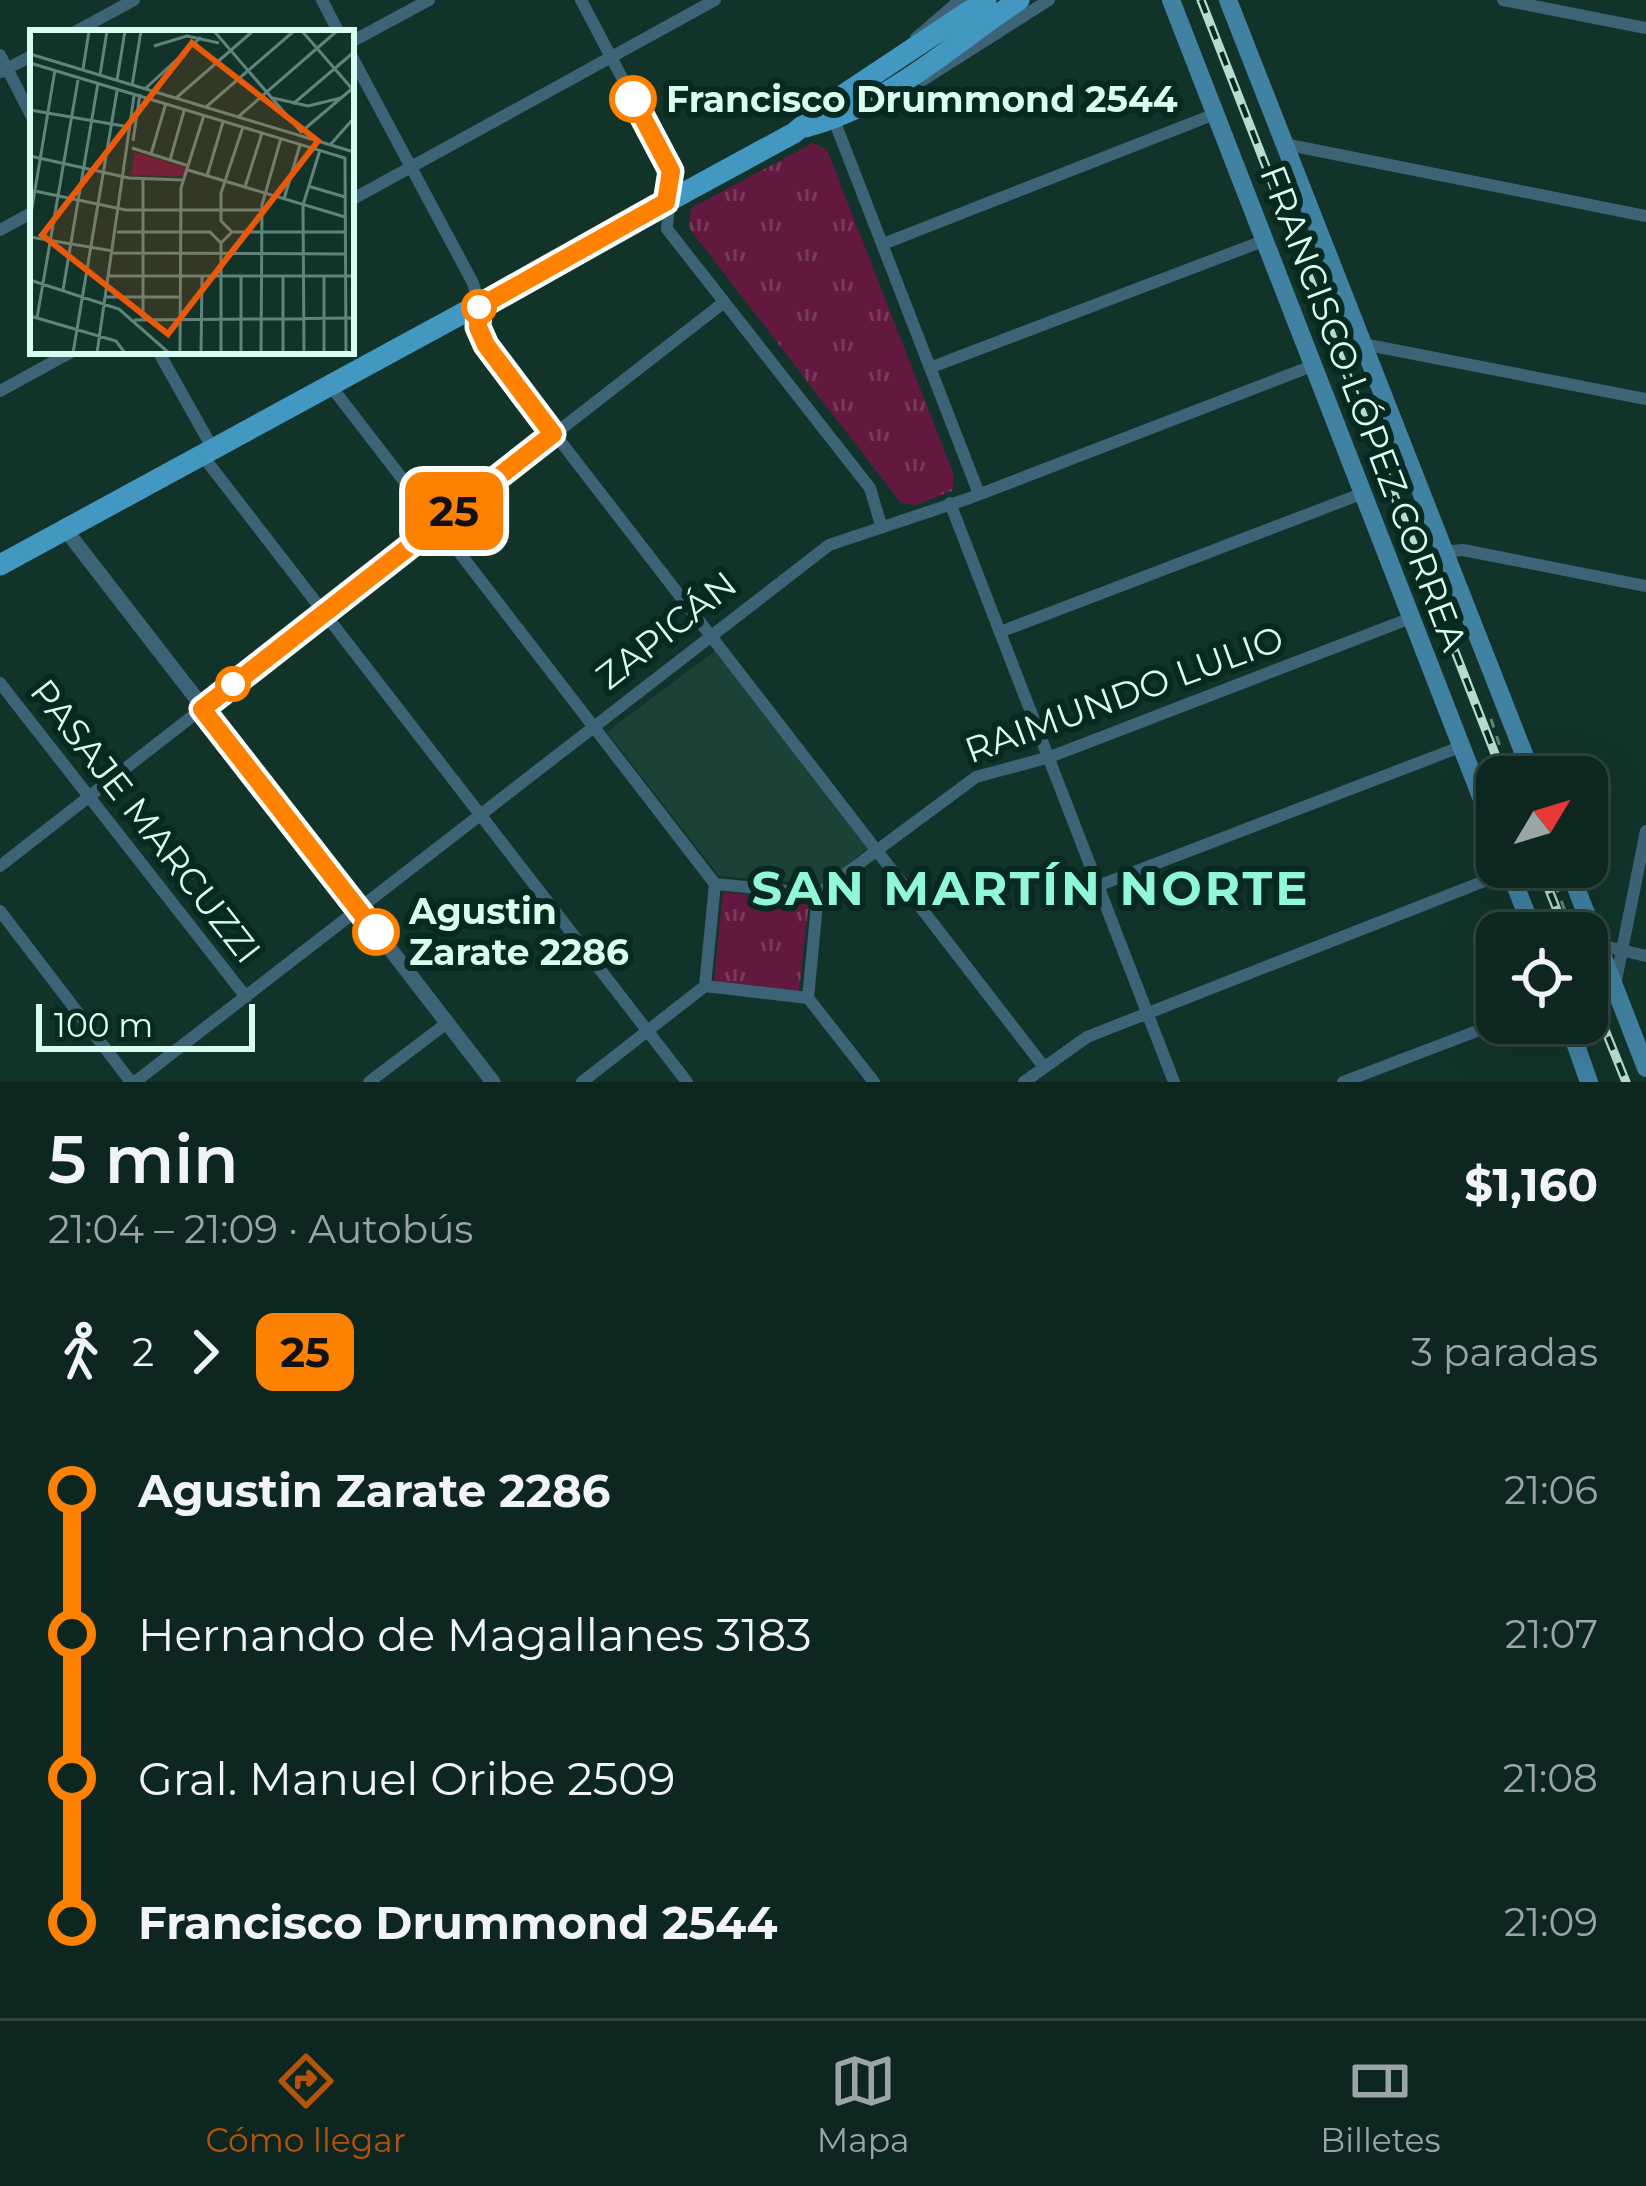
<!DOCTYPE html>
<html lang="es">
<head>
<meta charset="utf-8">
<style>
  :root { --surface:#0e2620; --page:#172e29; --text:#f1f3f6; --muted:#9ba5a5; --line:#2e433e; --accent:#b45309 }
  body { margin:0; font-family:Montserrat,sans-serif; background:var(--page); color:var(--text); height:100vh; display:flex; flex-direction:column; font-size:45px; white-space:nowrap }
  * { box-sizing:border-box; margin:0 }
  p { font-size:39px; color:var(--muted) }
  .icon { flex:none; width:66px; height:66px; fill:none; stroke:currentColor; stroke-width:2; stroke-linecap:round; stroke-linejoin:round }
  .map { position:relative; height:1082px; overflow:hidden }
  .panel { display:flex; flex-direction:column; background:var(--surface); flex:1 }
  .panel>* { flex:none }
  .badge { padding:0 24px; border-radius:18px; font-size:42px; line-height:78px }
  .needle { width:78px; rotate:52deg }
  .controls { position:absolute; left:1476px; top:756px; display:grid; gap:24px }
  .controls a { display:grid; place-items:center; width:132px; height:132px; border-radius:24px; background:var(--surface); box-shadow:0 12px 48px #0002,0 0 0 3px var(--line); font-size:60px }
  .scale { position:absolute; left:36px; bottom:30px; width:219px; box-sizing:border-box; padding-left:12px; border:6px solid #d8fef1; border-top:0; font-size:33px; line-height:42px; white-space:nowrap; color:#d8fef1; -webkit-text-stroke:9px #072920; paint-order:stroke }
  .map>.badge { position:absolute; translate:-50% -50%; box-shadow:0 0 0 6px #fff }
  .legs { display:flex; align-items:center; gap:18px; height:132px; padding:0 48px; font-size:39px }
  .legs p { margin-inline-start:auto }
  .overview { display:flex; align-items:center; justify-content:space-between; height:204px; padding:0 48px }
  h1 { font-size:66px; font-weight:600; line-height:90px }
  ul { padding:0 48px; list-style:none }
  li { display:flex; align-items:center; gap:42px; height:144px; font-size:45px }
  li i { display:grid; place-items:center; width:18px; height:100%; margin:0 15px; background:currentColor }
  li i::after { content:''; width:30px; height:30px; margin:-15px; border:9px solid; border-radius:50%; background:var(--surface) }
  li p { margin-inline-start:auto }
  li:first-child i { background:linear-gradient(#0000 50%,currentColor 0) }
  li:last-child i { background:linear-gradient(currentColor 50%,#0000 0) }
  .tabs { display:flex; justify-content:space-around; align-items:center; height:168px; border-top:3px solid var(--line); background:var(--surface); font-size:33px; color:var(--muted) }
  .tabs a { display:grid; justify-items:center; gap:6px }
  .tabs .current { color:var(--accent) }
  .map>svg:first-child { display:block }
</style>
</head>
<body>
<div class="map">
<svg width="1646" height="1082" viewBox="0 0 1646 1082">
  <defs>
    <pattern id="grass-tufts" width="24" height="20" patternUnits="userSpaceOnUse" patternTransform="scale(3)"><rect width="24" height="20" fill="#631840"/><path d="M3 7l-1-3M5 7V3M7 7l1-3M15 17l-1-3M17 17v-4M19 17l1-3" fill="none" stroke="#793b5c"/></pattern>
  </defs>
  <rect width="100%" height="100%" fill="#12332a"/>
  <path fill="#1c4137" d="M715,651L869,847L822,885L719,876L607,732Z"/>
  <path fill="url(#grass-tufts)" d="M813,143L827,150L954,475L952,491L916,505L901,503L689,228L691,208Z
    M723,892L809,902L799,991L714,981Z"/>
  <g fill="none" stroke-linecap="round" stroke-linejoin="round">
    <path stroke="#62857a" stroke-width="3" stroke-dasharray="9 9" stroke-linecap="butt" d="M1491,719L1510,777
      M1549,867L1573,933
      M1587,968L1609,1022"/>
    <path stroke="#3d6377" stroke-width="12" d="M322,0L339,33
      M581,0L671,171L667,229L870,488L881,525
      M1503,0L1646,28
      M73,33L134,0
      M916,38L960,0
      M351,42L429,0
      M0,55L33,119
      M351,55L473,283C480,304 475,326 486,345L1044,1067
      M1,72L33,55
      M923,80L1049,0
      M834,120L979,494
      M1284,144L1646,216
      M351,200L715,0
      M0,230L33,212
      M883,244L1215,114
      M1363,344L1646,399
      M158,351L213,449
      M932,367L1263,241
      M330,385L715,884L705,986
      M0,391L73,351
      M202,455L687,1082
      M950,503L1174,1082
      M1443,552L1463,550L1646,586
      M1000,632L1361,494
      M0,683L246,997
      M0,866L723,303
      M715,884L818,894
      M1100,885L1460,747
      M0,911L131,1082
      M1599,945L1646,956
      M1615,985L1646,831
      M808,998L818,894L976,777L1050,757L1411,618
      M808,998L874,1082
      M135,1082L829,545L970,498L1312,366
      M369,1082L447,1023
      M582,1082L705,986L808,998
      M1024,1082L1087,1037L1510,871
      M1343,1082L1498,1023"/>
    <path stroke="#3d6377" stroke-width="15" d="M65,529L493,1082"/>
    <path stroke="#4181a1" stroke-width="18" d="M1171,0L1497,838
      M1228,0L1533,777
      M1508,867L1534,933
      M1568,867L1646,1068
      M1568,1023L1589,1082"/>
    <path stroke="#4298c1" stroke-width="21" d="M805,127C887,106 950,46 1019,0
      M0,565L794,133L825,107L986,0"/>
    <g stroke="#b6dccf" stroke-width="9">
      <path id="rail" d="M1201,0L1504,777
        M1540,867L1566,933
        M1587,985L1626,1082"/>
    </g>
    <use href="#rail" stroke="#072920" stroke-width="4.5" stroke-dasharray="14" stroke-linecap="butt"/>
  </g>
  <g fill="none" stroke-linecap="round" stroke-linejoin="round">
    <g stroke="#fff" stroke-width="27">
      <path id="line-1" d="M376,932L202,709L553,434L486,345L478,327L479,307L666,202L671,171L633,99"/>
    </g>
    <use href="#line-1" stroke="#ff8100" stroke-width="18"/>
  </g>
  <g fill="#fff" stroke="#ff8100" stroke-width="6">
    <circle cx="633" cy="99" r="21"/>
    <circle cx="479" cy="307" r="15"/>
    <circle cx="233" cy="684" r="15"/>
    <circle cx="376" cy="932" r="21"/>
  </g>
  <g text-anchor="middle" stroke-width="12" stroke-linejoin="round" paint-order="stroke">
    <g font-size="36" font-weight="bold" fill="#d8fef1" stroke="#072920" text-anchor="start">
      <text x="666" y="112">Francisco Drummond 2544</text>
      <text x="409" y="924">Agustin<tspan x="409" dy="41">Zarate 2286</tspan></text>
    </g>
    <g font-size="36" fill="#d8fef1" stroke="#072920">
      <text transform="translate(1364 408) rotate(69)" y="13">FRANCISCO LÓPEZ CORREA</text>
      <text transform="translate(666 630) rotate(-38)" y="13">ZAPICÁN</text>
      <text transform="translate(1124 694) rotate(-20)" y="13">RAIMUNDO LULIO</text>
      <text transform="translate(146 821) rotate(52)" y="13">PASAJE MARCUZZI</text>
    </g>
    <g font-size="48" font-weight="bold" letter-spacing="3" fill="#90f7d8" stroke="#072920">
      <text x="1031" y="905">SAN MARTÍN NORTE</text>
    </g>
  </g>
  <g transform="translate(30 30)">
    <rect width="324" height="324" fill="#12332a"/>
    <path d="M105,122L154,137L156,139L153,146L101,145Z" fill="#631840"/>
    <path fill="none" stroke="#61847a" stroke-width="3" d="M184,1L272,103M272,1L324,61M124,16L157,6L189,13M0,24L324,122M0,33L315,128L316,323M53,39L59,1M70,45L77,1M87,50L95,1M102,56L111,1M115,59L171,7M146,68L223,1M243,68L278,76L311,68M263,74L324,22M176,77L264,1M0,80L99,97M208,87L307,1M271,102L324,57M103,111L110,64M300,115L324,88M102,118L159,136M121,124L136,73M0,126L99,148L153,150M140,130L154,81M158,140L315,187M177,146L193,92M278,156L315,167M215,157L232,103M0,160L96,180H232M254,169L270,115M0,190L25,40M87,202H180L191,213M202,202L191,191V163L213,97M202,202H315M0,207L83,221M83,223L315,224M79,246H324M0,250L89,279L139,323M33,260L68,53M76,267H150M0,286L86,311L95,323M7,288L48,50M113,288V148M104,290L324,288M43,323L87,61M67,323L104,66M150,323L151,158L174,85M171,323L172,246M191,323V213L202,202M211,323V246M231,323L232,175L251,108M253,323V246M274,323L273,175L290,120M294,323V247"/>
    <path fill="#e8590c" fill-opacity="0.15" stroke="#e8590c" stroke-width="6" d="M162,13L288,111L138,304L12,205Z"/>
    <rect width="324" height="324" fill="none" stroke="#d8fef1" stroke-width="6"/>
  </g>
</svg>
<div class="controls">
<a><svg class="needle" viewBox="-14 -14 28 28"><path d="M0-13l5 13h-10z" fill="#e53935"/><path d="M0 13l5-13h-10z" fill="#9ba5a5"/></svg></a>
<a><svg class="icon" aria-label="locate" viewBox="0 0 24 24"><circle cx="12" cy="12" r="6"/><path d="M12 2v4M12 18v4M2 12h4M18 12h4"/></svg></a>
</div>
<div class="scale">100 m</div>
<b class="badge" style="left:454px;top:511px;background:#ff8100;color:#111">25</b>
</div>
<section class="panel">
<div class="overview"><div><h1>5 min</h1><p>21:04 – 21:09 · Autobús</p></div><b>$1,160</b></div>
<div class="legs"><svg class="icon" aria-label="walk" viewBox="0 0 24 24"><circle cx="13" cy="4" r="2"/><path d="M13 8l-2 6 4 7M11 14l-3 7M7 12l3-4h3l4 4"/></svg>2<svg class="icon" aria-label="forward" viewBox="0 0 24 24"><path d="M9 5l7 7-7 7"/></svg><b class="badge" style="background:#ff8100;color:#111">25</b><p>3 paradas</p></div>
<ul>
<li><i style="color:#ff8100"></i><b>Agustin Zarate 2286</b><p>21:06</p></li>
<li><i style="color:#ff8100"></i><span>Hernando de Magallanes 3183</span><p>21:07</p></li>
<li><i style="color:#ff8100"></i><span>Gral. Manuel Oribe 2509</span><p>21:08</p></li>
<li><i style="color:#ff8100"></i><b>Francisco Drummond 2544</b><p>21:09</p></li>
</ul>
</section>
<nav class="tabs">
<a class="current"><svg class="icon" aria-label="directions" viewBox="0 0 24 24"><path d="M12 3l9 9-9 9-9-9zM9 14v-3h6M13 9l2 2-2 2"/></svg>Cómo llegar</a>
<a><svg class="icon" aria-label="map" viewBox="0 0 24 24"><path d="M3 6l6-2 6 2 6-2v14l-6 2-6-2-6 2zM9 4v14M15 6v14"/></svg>Mapa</a>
<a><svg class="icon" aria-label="tickets" viewBox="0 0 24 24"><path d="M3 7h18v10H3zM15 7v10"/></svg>Billetes</a>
</nav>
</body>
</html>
